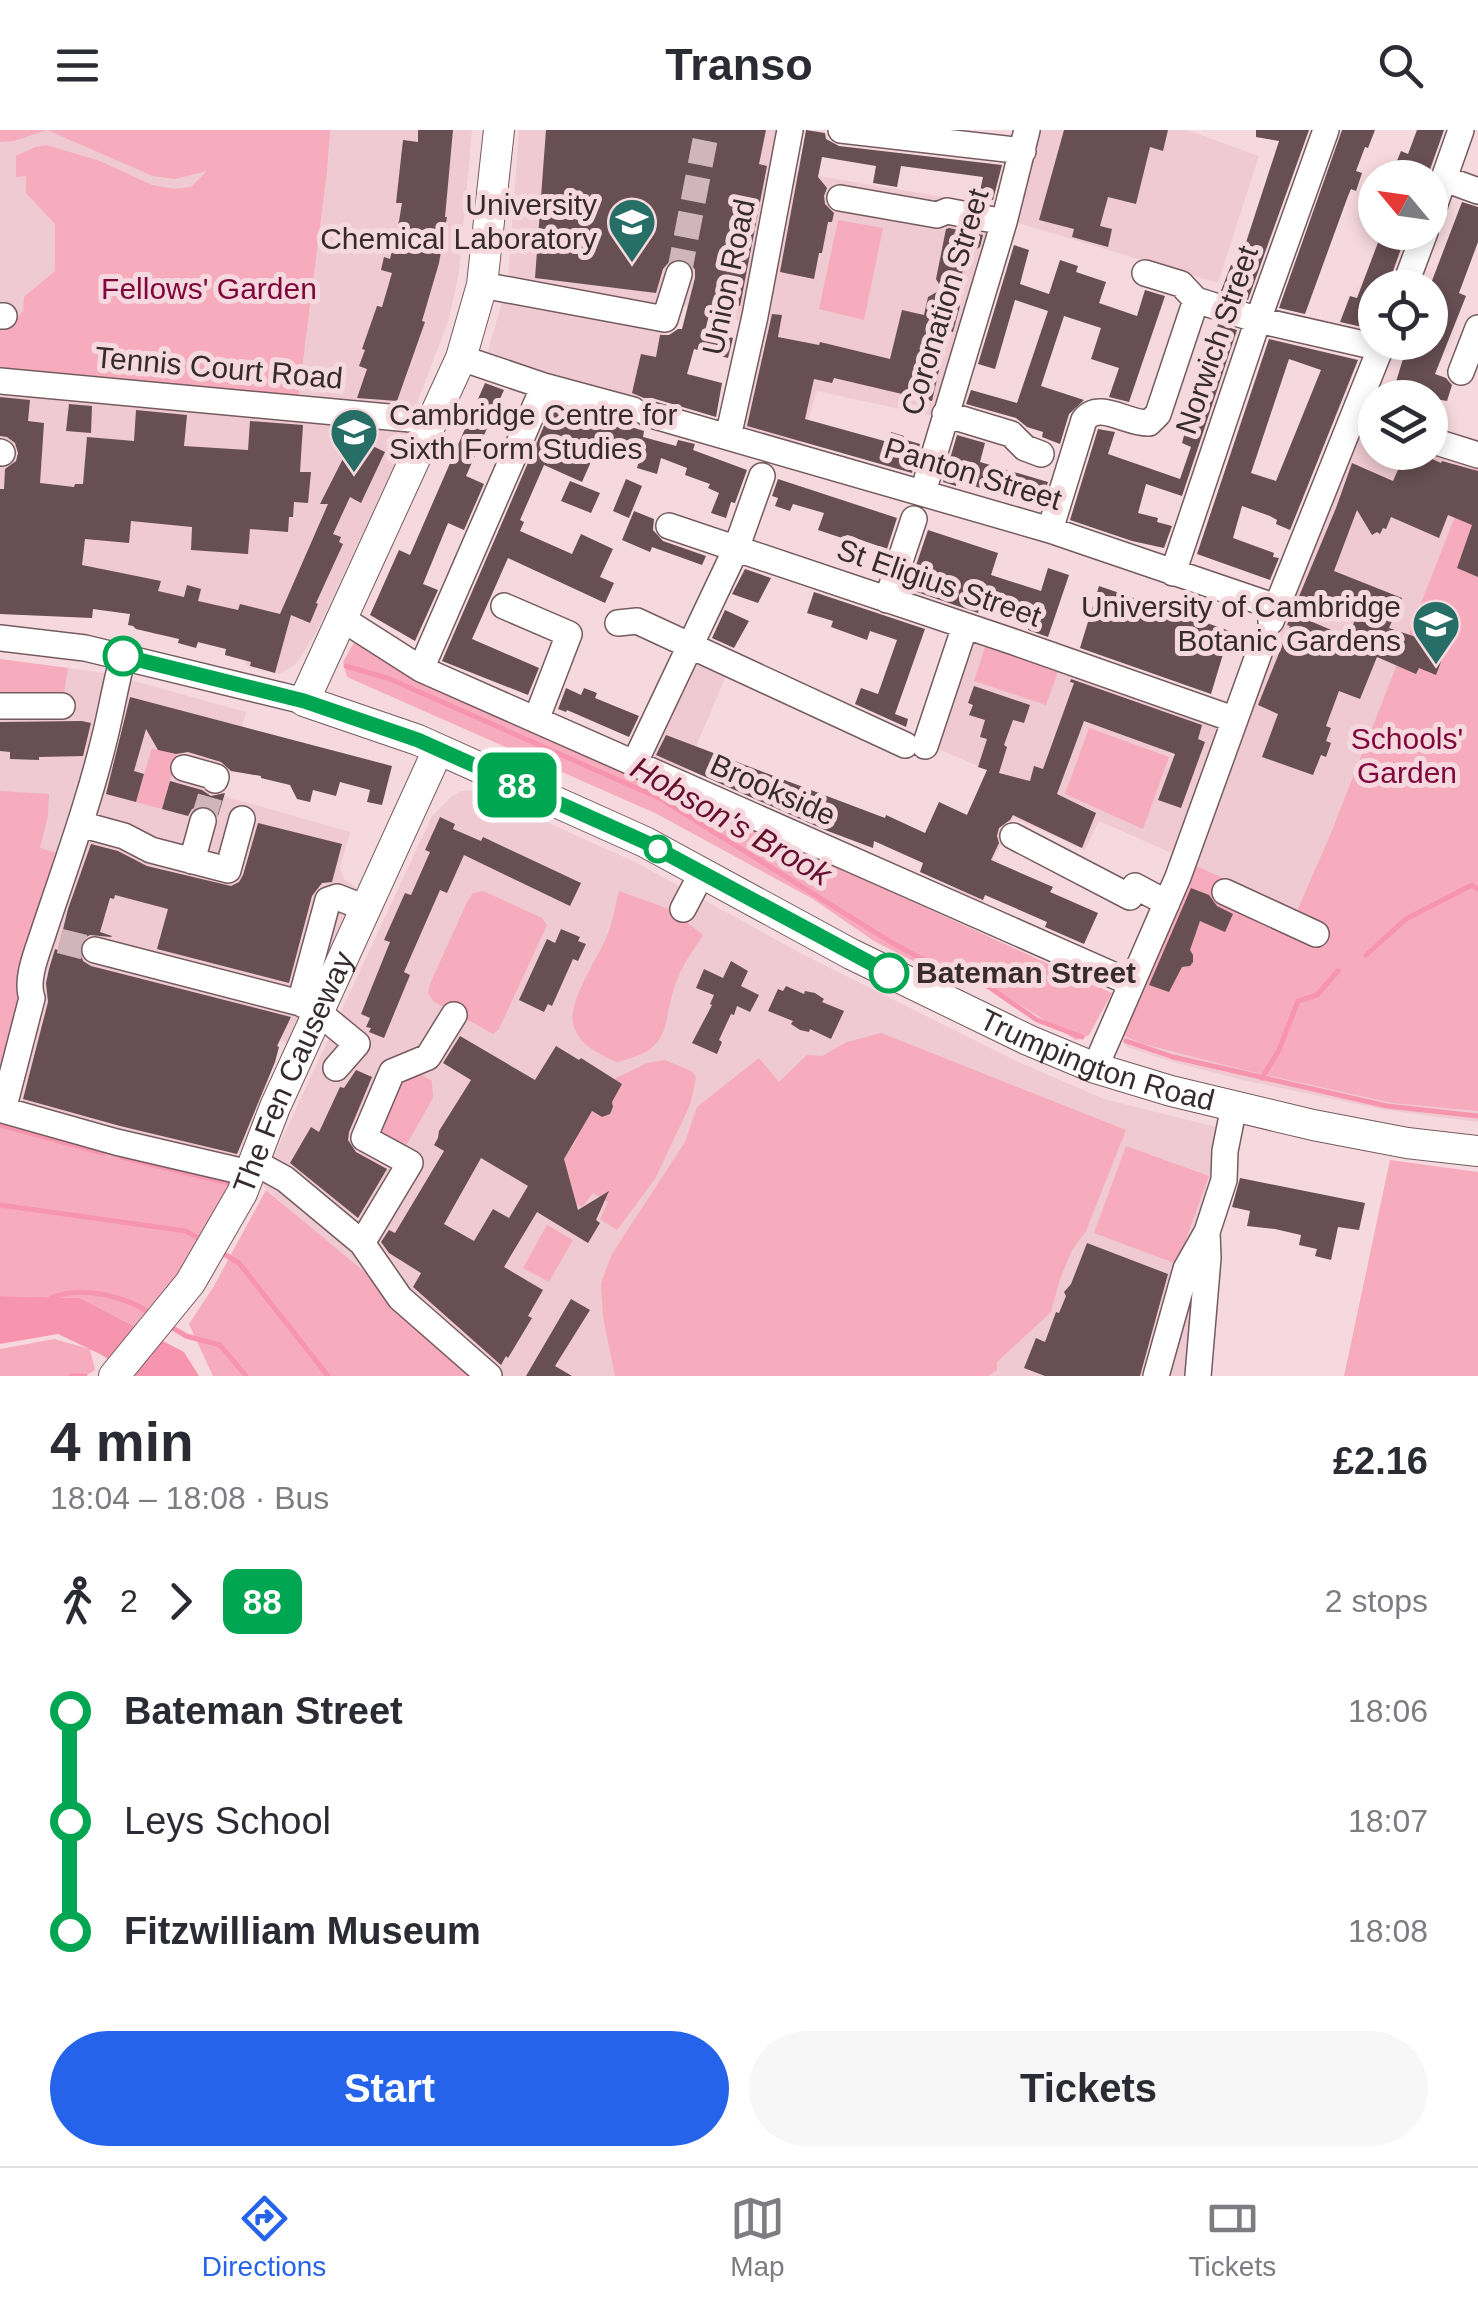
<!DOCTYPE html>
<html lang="en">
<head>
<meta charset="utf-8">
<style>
  :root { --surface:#fff; --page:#f7f7f7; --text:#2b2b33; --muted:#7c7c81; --line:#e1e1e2; --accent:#2563eb }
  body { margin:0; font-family:Arial,sans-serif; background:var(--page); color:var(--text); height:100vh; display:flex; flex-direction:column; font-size:38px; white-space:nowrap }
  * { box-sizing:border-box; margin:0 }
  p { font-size:32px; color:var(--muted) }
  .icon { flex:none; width:55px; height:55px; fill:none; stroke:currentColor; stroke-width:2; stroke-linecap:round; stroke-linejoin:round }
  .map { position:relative; height:1246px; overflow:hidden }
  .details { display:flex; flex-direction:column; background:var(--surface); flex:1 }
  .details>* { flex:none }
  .badge { padding:0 20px; border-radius:15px; font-size:35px; line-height:65px }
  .needle { width:65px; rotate:299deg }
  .fabs { position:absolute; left:1358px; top:30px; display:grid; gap:20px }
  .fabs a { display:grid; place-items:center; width:90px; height:90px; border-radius:50%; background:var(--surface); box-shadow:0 5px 15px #0003; font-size:50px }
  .map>.badge { position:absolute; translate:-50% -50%; box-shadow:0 0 0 5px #fff }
  .legs { display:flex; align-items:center; gap:15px; height:110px; padding:0 50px; font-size:32px }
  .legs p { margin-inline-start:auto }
  .overview { display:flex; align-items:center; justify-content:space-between; height:170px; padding:0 50px }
  h1 { font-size:55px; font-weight:700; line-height:75px }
  .action { display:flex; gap:20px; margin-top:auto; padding:20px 50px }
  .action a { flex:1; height:115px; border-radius:60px; background:var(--accent); color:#fff; font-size:40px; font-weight:700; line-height:115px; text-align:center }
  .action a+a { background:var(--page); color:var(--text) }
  ul { padding:0 50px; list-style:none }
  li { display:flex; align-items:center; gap:35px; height:110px; font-size:38px }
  li i { display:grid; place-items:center; width:15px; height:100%; margin:0 12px; background:currentColor }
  li i::after { content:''; width:25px; height:25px; margin:-12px; border:8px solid; border-radius:50%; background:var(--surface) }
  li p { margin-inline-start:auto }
  li:first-child i { background:linear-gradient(#0000 50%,currentColor 0) }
  li:last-child i { background:linear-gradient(currentColor 50%,#0000 0) }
  header { display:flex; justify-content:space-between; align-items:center; height:130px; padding:0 50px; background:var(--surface); font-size:45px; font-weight:700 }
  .menu { display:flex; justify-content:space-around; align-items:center; height:140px; border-top:2px solid var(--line); background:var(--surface); font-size:28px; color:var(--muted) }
  .menu a { display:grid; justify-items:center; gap:5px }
  .menu .active { color:var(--accent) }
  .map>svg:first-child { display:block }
</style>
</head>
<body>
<header><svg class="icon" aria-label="menu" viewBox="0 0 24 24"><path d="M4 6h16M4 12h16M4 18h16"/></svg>Transo<svg class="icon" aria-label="search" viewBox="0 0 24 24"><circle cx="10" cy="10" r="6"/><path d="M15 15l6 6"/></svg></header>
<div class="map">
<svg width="1478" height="1246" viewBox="0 0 1478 1246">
  <rect width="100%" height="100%" fill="#f6d9df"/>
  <path fill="#efcad2" d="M0,0H472L459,142L449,189L415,278L0,245Z
    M519,0H783L742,191L673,173L649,272L487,225L508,150Z
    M1040,0H1187L1259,26L1218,153L1015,92Z
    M789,41L997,76L937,287L817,261L799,318L734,304Z
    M0,256L408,298L407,308L316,503L296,534L280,544L245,535L246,531L225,525L226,519L197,513L184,493L159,505L152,504L151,501L136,499L133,496L128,495L131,481L123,479L122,483L93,479L92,488L0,484Z
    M1354,298L1375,305V322L1478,326V992L1386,980L1243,950L1169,931L1127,917L1123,913V905L1189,757L1279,489Z
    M973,508L1220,592L1176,725L1099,691L1085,720L1014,688L1020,673L994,729L1000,732L980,779L951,767L967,731L953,715L987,640L934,617Z
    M697,527L728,541L684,645L651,633Z
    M0,529L105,543L103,558L127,549L246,582L224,666L350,702L340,737L344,749L358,759L292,914L280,911L247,1021L241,1020L236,1040L0,990Z
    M475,660L637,733L800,823L1016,931L1104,969L1237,1002L1221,1077L1205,1246H478L261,1054L432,686L451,667L461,661Z"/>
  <path fill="#f6acbd" d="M0,0H330L327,41L298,270L0,242V191L17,188L23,181L24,167L55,141V94L26,63V46L16,47V26L35,17L46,15L100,31L152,55L174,59L191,57L207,41L175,49L153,46L47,0L14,11L0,12Z
    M838,90L883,98L864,190L819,179Z
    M1430,296L1478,313V981L1392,973L1244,940L1140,913L1123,905L1191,752L1196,736L1297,781L1331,703L1474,338L1430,322Z
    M356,509L417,545L1112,863L1089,905L1076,910L984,852L953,841L921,835L874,811L813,769L657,684L347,547L343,532Z
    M986,514L1059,539L1046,575L974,551Z
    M0,529L68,538L63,570L0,569Z
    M1089,598L1169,627L1143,699L1065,664Z
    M152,618L177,625L162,679L136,672Z
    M0,661L49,664L48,686L40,718L58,723L0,946Z
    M483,761L542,788L547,795L499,899L493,904L433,871L428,863L430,854L467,772L473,763Z
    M619,761L669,779L703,805C695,818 685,831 679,845C658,894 679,917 617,932C599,924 576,914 573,892C569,869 598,828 607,806C613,792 615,776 619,761Z
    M881,903L1126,1000L1086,1101L1072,1120L1060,1149L1051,1182L997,1232V1240L988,1246H615L603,1187L601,1153L612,1124L685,1012L697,977L759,928L779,952L807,925L822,926L847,912Z
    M665,930L693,942L696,948L690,975L655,1049L617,1100L600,1089L608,1072L593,1063L582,1077L557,1063L572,1058L568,1043L558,1046L555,1044L577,1008L578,973L601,987L610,984L613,977L612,972L622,954L614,949L647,933Z
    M417,941L432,951L433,968L407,1014L400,1019L376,1009L396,946Z
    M0,990L235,1052L187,1140L138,1198L80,1168L0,1166Z
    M1126,1016L1209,1046L1177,1134L1094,1103Z
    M1390,1030L1478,1042V1246H1344Z
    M266,1060L450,1213L478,1246H213L189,1194L214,1156Z
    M547,1095L573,1110L549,1152L523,1138Z
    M54,1209L90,1219L95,1240L85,1246H0V1219Z"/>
  <path fill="#f895ae" d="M0,1166L80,1168L184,1222L199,1246H136L100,1224L58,1204L0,1214Z"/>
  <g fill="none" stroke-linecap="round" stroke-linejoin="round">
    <path stroke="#f895ae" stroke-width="5" d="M346,536L390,549L659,668L894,814L920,828L989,857L1037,890L1082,907
      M1366,825L1406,789L1472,755L1478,759
      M1126,911L1173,927L1387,976L1478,986
      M1262,948L1279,920L1298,871L1317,865L1338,841
      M0,995L103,1023
      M121,1027L233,1054
      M0,1075L186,1101L201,1110
      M219,1121L239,1133L328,1246
      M51,1168C81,1155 124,1166 150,1183
      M168,1195L186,1206L220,1215L246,1246
      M71,1246H85"/>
  </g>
  <path fill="#674f54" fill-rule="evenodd" d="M418,0H453L445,87H447L439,133L422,191L425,192L397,271L357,268L367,239L359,236L365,220L362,219L377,176L382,177L392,143L381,140L384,127L390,129L399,91L402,73H396L403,10L418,12Z
    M546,0H766L759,34L767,36L740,176L713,169L705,201L733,208L728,228L694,219L687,244L722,253L716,287L652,268H644L632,263L641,224L656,227L660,205H669L678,199H682L695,148V140L690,132L676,128L669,132L663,139L656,163L535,148Z
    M806,0L825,3L826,9L839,16L1002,35L993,70L979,66L983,47L901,36L897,57L873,53L876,36L822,27L818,47L827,58L824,66L825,74L834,83L832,92H828L822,123H819L814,149L780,142Z
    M1064,0H1168L1163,21L1150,17L1136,74L1108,67L1100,96L1112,99L1108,117L1072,107L1074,99L1039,90Z
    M1256,0H1309L1248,170L1221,161L1231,135L1238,137L1279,11L1256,7Z
    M1342,0H1375L1368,18L1365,17L1356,41L1362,43L1356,61L1351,59L1348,66L1305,184L1279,178Z
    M1417,0H1444L1427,48H1390L1401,21L1408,24Z
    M1462,72L1478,77V112L1459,163L1466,166L1435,244L1446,248L1452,255L1447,271L1430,268H1391L1403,229L1400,227L1406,212H1430V156Z
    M949,98L983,105L980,117L975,120L967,118L960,155L951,159L960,176L953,202L948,201L932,271L834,248L832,253L814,249L805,289L888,312L891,302L904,306L903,309L920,314L912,343L747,296L772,184L782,185L778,207L819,215L820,212L890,229L902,180L924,185L928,167L942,159L936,149L946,99Z
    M1382,102H1407L1387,158H1375V189L1371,199L1340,192L1350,166L1357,168Z
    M1014,115L1029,120L1020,154L1049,164L1060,130L1078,136L1076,142L1106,152L1099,173L1137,186L1145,160L1165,166L1129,272L1109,267L1119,238L1091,229L1101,198L1064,186L1041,256L1084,270L1069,284L1060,314L1042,307L1043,302L1027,297L1016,288L966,274L971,260L1017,273L1048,181L1015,170L995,239L978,234Z
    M1218,194L1237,200L1182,366L1146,354L1138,383L1158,388L1157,392L1172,396L1164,418L1132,411L1070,390L1098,299L1115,302L1108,324L1180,349L1191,317L1182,313L1198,254Z
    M1269,209L1358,230L1290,400L1276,394L1277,390L1270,386L1242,376L1233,408L1274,423L1273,427L1279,428L1270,450L1197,424ZM1289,229L1321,240L1276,351L1251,343Z
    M485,253L504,260L466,346L484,354L464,400L448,393L423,454L438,460L415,511L370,485L399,420L410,425Z
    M0,267L30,270L28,291L44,293L40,353L74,357L75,354H83L87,307L134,311L136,280L187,285L184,316L248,320L250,291L303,295L300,342H311L308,373L294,372L293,387H289L288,402L250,399L248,424L191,420L192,397L131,391L129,413L85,409L82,435L161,451L158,461L184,467L187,455L201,459L198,471L238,480L240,474L280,484L328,374H320L354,307L385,322L361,373L350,367L333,404L341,407L339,412L343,414L316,473L318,474L310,493L291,485L275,543L250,536L251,532L225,525L226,519L198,512L196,518L178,513L179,509L136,499L133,496L128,495L130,484L93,479L92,488L0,484V359H4L5,339L16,331L18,323L15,313L7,307L0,306Z
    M69,274L92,276L91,303L66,301Z
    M553,275L599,288L598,290L627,300L628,296L644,301L643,307L676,316L678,310L695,314L693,320L747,340L735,373L731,372L726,388L711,383L719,363L708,358L710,354L685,345L687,338L661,328L657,344L637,338L642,321L607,309L606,311L601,309L582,352L544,335L520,390L524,392L520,401L572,424L581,404L613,419L600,447L614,453L605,473L508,428L472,509L539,538L528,565L442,531Z
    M957,305L985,313L980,332L1048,352L1040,376L957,351L956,356L943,352Z
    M1406,322H1416L1441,333L1442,331L1478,341V447L1457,438L1472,395L1448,385L1439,408L1391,387L1386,399L1383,398L1380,404L1377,402L1372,405L1357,380L1334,441L1402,468L1389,498L1434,513L1432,519L1444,524L1436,545L1419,538L1416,544L1377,527L1360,569L1339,561L1326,596L1331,598L1326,611L1331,613L1326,627L1321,625L1313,645L1262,627L1278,584L1258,575L1290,496L1287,495L1336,378L1352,333L1393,351ZM1321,464L1359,480L1348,507L1310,491Z
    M626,349L642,356L629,388L613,381Z
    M778,349L897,388L887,419L847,405L845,409L818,400L824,383L793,374L790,381L775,376L778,368L772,366Z
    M570,351L600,363L591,383L561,371Z
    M634,381L654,389L653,400L663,411L706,426L702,435L652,417L650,422L622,410Z
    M928,400L998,423L991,445L1041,461L1048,438L1069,445L1048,507L1028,500L1030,494L979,478L978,483L908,459Z
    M745,439L771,448L758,473L732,464Z
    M1099,456L1230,501L1211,564L1080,518Z
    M814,462L925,499L895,584L908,589L906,597L855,574L861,558L878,564L897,510L870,501L867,510L831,497L833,491L807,483Z
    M725,480L749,491L734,518L712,508Z
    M1071,549L1202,595L1198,609L1205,612L1181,678L1158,670L1175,624L1084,591L1057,664L1096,683L1082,718L1013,685L1010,690L999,698L997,706L999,713L991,730L1053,757L1050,762L1098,783L1084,814L1045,797L1047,792L985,765L983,770L920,742L923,733L874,711L873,718L825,700L656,625L666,605L885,688L886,685L925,703L939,672L967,685L987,640L978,637L987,609L980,607L985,590L969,585L973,575L968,573L974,556L1030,575L1024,593L1013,590L1004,615L1007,617L999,643L1030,651L1034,636L1043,639L1074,553L1070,552Z
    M566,558L581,565L584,558L597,563L595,568L639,586L629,607L567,580L566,582L558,579Z
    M130,567L392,636L382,675L367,672L370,660L340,652L336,666L313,660L310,672L297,669L290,655L261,648V646L231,641L221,632L188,622L176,624L158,620L146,599L134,641L144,644L136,672L106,664Z
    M82,591L91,593L83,626L39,627V630L10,629V622L0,621V592Z
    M170,651L202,660L211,666L225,663L218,686L214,679L206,675L192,679L188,686L162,679Z
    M440,687L455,694L453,699L481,711L483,707L581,753L570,776L464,725L447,763L440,760L404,842L410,845L384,908L369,902L371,898L366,897L370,888L361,884L390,812L384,810L405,763L411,765L430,722L425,720Z
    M258,693L342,714L332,752L322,753L312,766L289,853L157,819L168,779L115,765L114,769L110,768L100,802L112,806L111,807L90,805L83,809L79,817L83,831L91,836L291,887L277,916L279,917L275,932L237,1024L120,996L23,969L48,872L46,853L49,839L55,819L58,820L68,779L91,714L118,721L147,736L231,756L239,752L243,745Z
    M1191,758L1209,765L1217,776L1233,784L1225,802L1200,791L1190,820L1193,825V832L1190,836L1182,837L1169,862L1149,855Z
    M561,799L580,807L578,811L586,814L578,831L573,829L552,876L548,874L544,882L519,870L547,809L555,813Z
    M731,831L748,841L741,856L759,865L750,882L737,876L734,885L731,884L719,910L722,912L717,924L692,913L712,875L710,874L714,865L696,858L704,839L723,848Z
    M786,856L804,864L805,861L815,863L824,869L822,872L844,881L831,909L810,899L809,902L800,900L791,894L793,891L768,881L778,859L783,861Z
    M460,906L535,950L556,916L579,930L581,928L622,954L612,972L613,977L610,984L602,987L592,981L564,1029L578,1080L609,1061L596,1090L600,1093L588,1113L537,1082L504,1137L543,1160L528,1186L532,1188L508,1228L506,1226L501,1235L413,1157L421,1143L389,1123L381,1112L389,1100L395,1103L444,1021L434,1015L438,1008L439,1001L471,950L443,933ZM481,1028L528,1056L509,1088L493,1079L474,1111L444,1094Z
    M356,940L372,947L349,1002L348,1010L356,1022L387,1039L358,1088L290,1033L311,997L319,1002L340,957L344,958Z
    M1240,1048L1365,1073L1359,1100L1338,1097L1331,1130L1315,1126L1317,1119L1299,1115L1301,1105L1275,1099L1247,1096L1250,1081L1232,1077Z
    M1087,1113L1168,1144L1140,1246H1045L1024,1238L1036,1208L1045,1212L1056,1182L1059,1183L1066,1166L1064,1162L1071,1154Z
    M571,1169L590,1180L555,1236L572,1246H526Z"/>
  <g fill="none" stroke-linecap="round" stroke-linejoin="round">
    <path stroke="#d0b6bb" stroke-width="25" stroke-dasharray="25 12" stroke-linecap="butt" d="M679,144L707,0
      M203,691L215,650
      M60,811L95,820"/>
    <g stroke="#745b60" stroke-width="28">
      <path id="minor" d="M841,0L1023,21
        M1445,49L1478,61
        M840,68L937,85L947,81L1004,92
        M1430,88L1461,0
        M1145,143L1181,154L1196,170
        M482,155L665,189L679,144
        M1404,158L1425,102
        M1196,170L1258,190L1381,218
        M0,186H4
        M461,228L544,256L633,280
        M1461,242L1478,198
        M0,251L432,291
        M648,284L1050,400L1276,477
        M945,284L1011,304L1025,318L1041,324
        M728,307L755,186L790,0
        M1430,310L1478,325
        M0,322L2,323
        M923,362L1004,92L1027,0
        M669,396L1014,512L1233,589
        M1050,400L1084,290C1099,270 1127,294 1149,293L1158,284L1196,170
        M1173,443L1258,190L1326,0
        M887,470L914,389
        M504,476L569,504L536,590
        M341,488L421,539L1131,853
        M1271,491L1383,212
        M618,493L637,491L905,615
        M0,508L85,518L304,571
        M123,527C116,552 112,577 106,602C90,670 66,735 44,801C38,820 25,849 32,868L3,980L116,1012L236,1040
        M421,539L544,256
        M0,576H62
        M925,616L965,496
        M634,634L736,419L762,346
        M184,638L216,647L215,650
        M80,694L124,706L151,720L228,740L242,689
        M1013,706L1130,767L1135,756L1167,773
        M192,731L203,691
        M1225,762L1316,804
        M683,779L702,743
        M95,820L300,873
        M336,938L357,914L318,882L300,873L328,770L337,767L365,778
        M1095,938L1178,747L1263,512
        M254,1032L285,1049L362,1113L400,1168L489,1246
        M362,1113L410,1033L364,1008L392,942L428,927L454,885
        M1156,1246L1186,1139L1207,1102L1224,1050L1225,1021L1234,976
        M1198,1246L1208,1128L1207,1102"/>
    </g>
    <g stroke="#745b60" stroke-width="32">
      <g id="major">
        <path id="s1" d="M499,0L482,155L461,228L304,571L418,610L645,712L851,824L1028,910L1095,938L1171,961L1313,995L1407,1013L1478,1021"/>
        <path id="s2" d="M114,1246L190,1153L242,1063L275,977L438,620"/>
      </g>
    </g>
    <use href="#minor" stroke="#fff" stroke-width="25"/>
    <use href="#major" stroke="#fff" stroke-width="30"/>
  </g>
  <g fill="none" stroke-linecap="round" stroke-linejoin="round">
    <g stroke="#fff" stroke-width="22">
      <path id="line-1" d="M123,526L304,571L418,610L645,712L889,843"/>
    </g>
    <use href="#line-1" stroke="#00a651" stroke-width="15"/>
  </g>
  <defs>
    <g id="university-pin" transform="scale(2.5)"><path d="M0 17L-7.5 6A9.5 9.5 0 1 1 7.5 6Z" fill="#276e66" stroke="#f6d9df"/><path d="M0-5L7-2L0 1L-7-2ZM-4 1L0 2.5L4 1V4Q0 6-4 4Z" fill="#fff"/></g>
  </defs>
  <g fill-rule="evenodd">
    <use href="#university-pin" x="632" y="92"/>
    <use href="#university-pin" x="354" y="302"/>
    <use href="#university-pin" x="1436" y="494"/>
  </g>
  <g fill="#fff" stroke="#00a651" stroke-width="5">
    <circle cx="123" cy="526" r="18"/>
    <circle cx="658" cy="719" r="12"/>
    <circle cx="889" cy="843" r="18"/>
  </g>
  <g text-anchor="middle" stroke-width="10" stroke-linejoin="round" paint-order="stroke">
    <g font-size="30" fill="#362b2d" stroke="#f6d9df" text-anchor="end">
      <text x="597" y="85">University<tspan x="597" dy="34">Chemical Laboratory</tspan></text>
      <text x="389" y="295" text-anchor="start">Cambridge Centre for<tspan x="389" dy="34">Sixth Form Studies</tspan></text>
      <text x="1401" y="487">University of Cambridge<tspan x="1401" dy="34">Botanic Gardens</tspan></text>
    </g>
    <g font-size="30" fill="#362b2d" stroke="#f6d9df">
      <text transform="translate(729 147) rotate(-78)" y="10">Union Road</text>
      <text transform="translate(945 172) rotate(-73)" y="10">Coronation Street</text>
      <text transform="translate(1217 210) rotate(-71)" y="10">Norwich Street</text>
      <text transform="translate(219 238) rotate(5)" y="10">Tennis Court Road</text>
      <text transform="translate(973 344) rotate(17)" y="10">Panton Street</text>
      <text transform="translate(939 453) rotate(19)" y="10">St Eligius Street</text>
      <text transform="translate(773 660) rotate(24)" y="10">Brookside</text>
      <text dy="10" stroke="none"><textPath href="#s1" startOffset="1482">Trumpington Road</textPath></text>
      <text dy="10" stroke="none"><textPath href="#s2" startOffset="355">The Fen Causeway</textPath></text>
    </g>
    <g font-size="30" fill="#80073c" stroke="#f6d9df">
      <text x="209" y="169">Fellows' Garden</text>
      <text x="1407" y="619">Schools'<tspan x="1407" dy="34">Garden</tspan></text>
    </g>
    <g font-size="30" font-weight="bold" fill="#362b2d" stroke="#f6d9df" text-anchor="start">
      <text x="916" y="853">Bateman Street</text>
    </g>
    <g font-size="32" font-style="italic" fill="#660f31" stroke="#f6d9df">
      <text transform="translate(731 691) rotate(30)" y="11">Hobson's Brook</text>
    </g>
  </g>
</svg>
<div class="fabs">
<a><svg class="needle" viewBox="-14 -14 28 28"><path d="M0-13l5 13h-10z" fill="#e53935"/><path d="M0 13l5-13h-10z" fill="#7c7c81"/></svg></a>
<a><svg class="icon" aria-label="locate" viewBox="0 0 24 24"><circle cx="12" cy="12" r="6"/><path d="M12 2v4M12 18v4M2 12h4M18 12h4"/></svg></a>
<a><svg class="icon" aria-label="layers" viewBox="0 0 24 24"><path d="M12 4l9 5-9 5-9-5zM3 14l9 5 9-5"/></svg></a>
</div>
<b class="badge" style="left:517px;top:655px;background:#00a651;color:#fff">88</b>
</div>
<section class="details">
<div class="overview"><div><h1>4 min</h1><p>18:04 – 18:08 · Bus</p></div><b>£2.16</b></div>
<div class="legs"><svg class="icon" aria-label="walk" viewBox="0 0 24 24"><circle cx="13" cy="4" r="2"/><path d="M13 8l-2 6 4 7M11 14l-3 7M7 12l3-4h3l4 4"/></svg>2<svg class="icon" aria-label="forward" viewBox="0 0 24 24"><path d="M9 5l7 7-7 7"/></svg><b class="badge" style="background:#00a651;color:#fff">88</b><p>2 stops</p></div>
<ul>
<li><i style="color:#00a651"></i><b>Bateman Street</b><p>18:06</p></li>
<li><i style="color:#00a651"></i><span>Leys School</span><p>18:07</p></li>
<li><i style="color:#00a651"></i><b>Fitzwilliam Museum</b><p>18:08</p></li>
</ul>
<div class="action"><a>Start</a><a>Tickets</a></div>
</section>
<nav class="menu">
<a class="active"><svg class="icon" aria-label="directions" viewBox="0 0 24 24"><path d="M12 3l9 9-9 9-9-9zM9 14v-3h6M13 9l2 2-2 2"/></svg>Directions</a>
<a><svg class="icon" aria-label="map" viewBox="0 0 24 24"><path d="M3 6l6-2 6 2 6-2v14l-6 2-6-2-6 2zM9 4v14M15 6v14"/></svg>Map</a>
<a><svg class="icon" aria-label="tickets" viewBox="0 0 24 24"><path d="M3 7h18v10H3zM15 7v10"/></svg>Tickets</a>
</nav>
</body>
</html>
